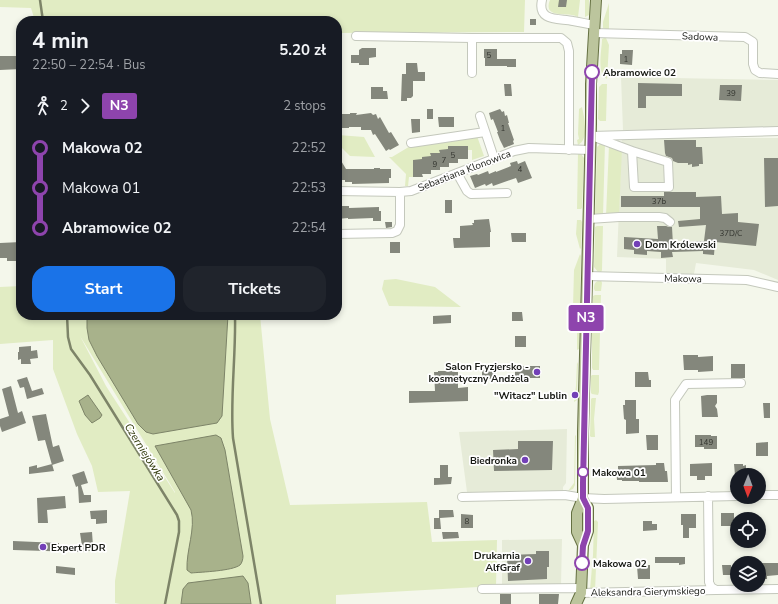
<!DOCTYPE html>
<html lang="en">
<head>
<meta charset="utf-8">
<style>
  :root { --surface:#171b24; --page:#20242c; --text:#f1f3f6; --muted:#9ea1a6; --accent:#1a73e8 }
  body { margin:0; font-family:"Nunito Sans",sans-serif; background:var(--page); color:var(--text); height:100vh; display:flex; flex-direction:column; font-size:15px; white-space:nowrap }
  * { box-sizing:border-box; margin:0 }
  p { font-size:13px; color:var(--muted) }
  .icon { flex:none; width:22px; height:22px; fill:none; stroke:currentColor; stroke-width:2; stroke-linecap:round; stroke-linejoin:round }
  .map { position:relative; flex:1; overflow:hidden }
  .details { position:absolute; left:16px; top:16px; width:326px; height:304px; display:flex; flex-direction:column; background:var(--surface); border-radius:16px; box-shadow:0 2px 6px #0003 }
  .details>* { flex:none }
  .badge { padding:0 8px; border-radius:3px; font-size:14px; line-height:26px }
  .needle { width:26px; rotate:181deg }
  .controls { position:absolute; left:730px; top:468px; display:grid; gap:8px }
  .controls a { display:grid; place-items:center; width:36px; height:36px; border-radius:50%; background:var(--surface); box-shadow:0 2px 6px #0003; font-size:20px }
  .map>.badge { position:absolute; translate:-50% -50%; box-shadow:0 0 0 2px #fff }
  .legs { display:flex; align-items:center; gap:6px; height:44px; padding:0 16px; font-size:13px }
  .legs p { margin-inline-start:auto }
  .summary { display:flex; align-items:center; justify-content:space-between; height:68px; padding:0 16px }
  h1 { font-size:22px; font-weight:700; line-height:30px }
  .button { display:flex; gap:8px; margin-top:auto; padding:8px 16px }
  .button a { flex:1; height:46px; border-radius:16px; background:var(--accent); color:#fff; font-size:16px; font-weight:700; line-height:46px; text-align:center }
  .button a+a { background:var(--page); color:var(--text) }
  ul { padding:0 16px; list-style:none }
  li { display:flex; align-items:center; gap:14px; height:40px; font-size:15px }
  li i { display:grid; place-items:center; width:6px; height:100%; margin:0 5px; background:currentColor }
  li i::after { content:''; width:10px; height:10px; margin:-5px; border:3px solid; border-radius:50%; background:var(--surface) }
  li p { margin-inline-start:auto }
  li:first-child i { background:linear-gradient(#0000 50%,currentColor 0) }
  li:last-child i { background:linear-gradient(currentColor 50%,#0000 0) }
  .map>svg:first-child { display:block }
</style>
</head>
<body>
<div class="map">
<svg width="778" height="604" viewBox="0 0 778 604">
  <rect width="100%" height="100%" fill="#f4f7eb"/>
  <path fill="#e6ebd8" d="M621,77L778,80V129L623,130Z
    M622,138H778V280L754,270L696,263L694,274L666,273V259L617,257Z
    M567,429L566,483L563,487V491L467,492L459,432Z
    M562,539L561,585L502,587V540Z"/>
  <path fill="#e1ecc3" fill-rule="evenodd" d="M0,0H525L524,32L338,33L337,38V21H35L31,8L0,7Z
    M550,0H580L578,17C576,16 574,15 572,15C563,13 543,17 550,0Z
    M585,0H589V15L585,17Z
    M609,3V30L603,28V22Z
    M604,38H606L609,45L607,79C596,73 602,50 602,39Z
    M602,84H607L606,121H600L598,119L599,87Z
    M582,107C584,117 590,139 578,145L577,140L579,139L578,134L579,109Z
    M338,135L364,137L375,157L350,156L338,144Z
    M477,136L484,156L472,160V150H468V146H458L449,150H440V154H431V157H422V160H413V177H409L408,186H405L406,174L389,157H392L412,145Z
    M601,143H605L603,216L595,215L597,147Z
    M609,145L622,150L619,215L606,216Z
    M578,152L581,154L584,158L582,208L581,209H577Z
    M577,220H581L582,222L581,248L580,249L576,234Z
    M597,226H603L602,270L601,273L598,272L594,267L595,227Z
    M580,254L581,256L580,306L573,307L574,270Z
    M396,279L435,287L461,307L389,306L382,289L384,280Z
    M601,280L602,283L601,291H595L594,289C594,284 595,281 601,280Z
    M21,286V315H260L270,419L290,505L427,502L432,542L497,540L496,586L336,595V604H120L115,603V581L130,491L98,492L92,466L77,434L53,369V340L0,344V287ZM80,336L175,492V493L106,386Z
    M595,295H601L600,328H594L593,326V296Z
    M574,311H579L580,312L579,349L577,350V323L573,313Z
    M594,332H600L599,370H593L592,368V333Z
    M577,362L578,364L577,400L574,402L576,386Z
    M592,375H599V392L598,395L592,394L591,393V376Z
    M592,398H596L594,419L595,437H591L590,436L591,399Z
    M575,435L576,436L575,485L573,489L568,491L574,483Z
    M596,520L598,522L595,591L590,590L593,555L594,521Z"/>
  <path fill="#a8b28b" stroke="#7d8468" d="M87,315H228L222,416L217,423L153,434L146,432L138,424L97,356L89,340L87,328Z
    M88,395L102,415L100,418L92,423L85,415L79,401Z
    M216,435L221,438L225,450L243,556C243,559 242,563 240,565C232,571 202,572 191,573L187,570C186,550 196,529 191,510L155,446Z
    M243,576L248,583L251,604H181L183,589L188,583Z"/>
  <g fill="none" stroke-linecap="round" stroke-linejoin="round">
    <path stroke="#7d8468" stroke-width="2.5" d="M40,0L43,21
      M67,315L68,337L71,349L90,375L177,515L179,521V532L165,604
      M235,315C236,356 230,398 233,438L261,604"/>
  </g>
  <path fill="#84877c" d="M559,0H567L566,7H558Z
    M530,19H536V25H530Z
    M362,48H376V57L369,58V65H359V63H351V55H359V50Z
    M484,49H497V59H516V67H507V66H485V58H484Z
    M622,50H633L632,65L620,64V54H622Z
    M0,56H21V69L0,70Z
    M406,63H417L418,72H425V81H413V96L411,98H407V101H401L402,74H406Z
    M638,83L682,84V96H646V108H638Z
    M504,84H511L512,96H505Z
    M720,85H742L741,101L719,100Z
    M371,87H383V91H387L388,99H371Z
    M427,109H433V119H427Z
    M500,109L502,112L504,111L505,116L507,115L509,123H508L514,140L513,141L514,144L504,148L500,140L497,132H498L493,119L491,120L489,113Z
    M350,113H357L356,115L371,113L373,115L376,114L378,119L380,117L389,133L391,132L399,145L390,150L389,149L386,151L375,134L373,135L371,130H361V127H349V128H341V124H339L340,114H350Z
    M438,117H454V127H439Z
    M411,119H420V132L412,133Z
    M664,140H696V147H702L703,164H699V166L692,167V164L688,165V163H678L673,161L672,158L666,156L665,153Z
    M448,146H468V159H458V163H449V167H440V170H431V174H422L423,177H413V160L422,159V157L431,156L430,153H440L439,150L448,149Z
    M337,154L346,169H374V168H380V169H391V178H389V183L352,184V182H345V180H337Z
    M764,158H778V206L765,207Z
    M517,161L518,164L525,161L532,178L518,183L516,178L493,186L492,183L486,186L485,184L475,188L470,176L477,174L478,175L488,171L489,174L496,171V172L511,166L510,163Z
    M664,192H696V197L721,196L722,214L738,213V222L759,224L756,246L715,242L714,255L703,254V251L672,252L673,257L661,258V252L647,251V255L634,254V250L624,249V237L658,239L657,226H666L669,227H672L673,245L689,244V242L704,241L706,225L679,227L678,221L700,219V207H621V196H664Z
    M445,200H452V213H445Z
    M337,206H349V208L379,207V211H381V221H373V218L348,219V218L337,219Z
    M489,219L491,232H490V247L454,248L453,238H460V226L473,225L472,223H474V220Z
    M385,222H392V227L386,228Z
    M511,233H526V242H512Z
    M21,242V261H7V258H0V243Z
    M390,242H400V253H390Z
    M512,312H522L523,321H512Z
    M451,315V323L433,324V316Z
    M515,336H526V347H515Z
    M31,346V351L37,350L38,358L30,359L31,364H21V359L18,360V352H19V347Z
    M683,355H698V357L713,356V371L698,372V370H684Z
    M731,364H745V378H731Z
    M515,366H540V378H515Z
    M486,367H496V379H482V370H486Z
    M438,371H454L455,372H458V388L468,387V401L409,403V391H435L434,372H438Z
    M635,372H648L649,380H651V387H635Z
    M27,377L32,391L42,388L44,394L27,399L24,387L20,388L17,380Z
    M11,386L18,413L22,411L26,423L2,432L0,426V419L9,416L2,389Z
    M707,395H717V403L715,406L717,409L718,417H702L701,396Z
    M625,400H636V419H639V433L626,434V420L624,419L623,405H625Z
    M763,403H770V418H764Z
    M46,414L53,447L59,445L64,461L52,465L45,440L38,441L32,416Z
    M646,435H658V450H647Z
    M695,435H711V436H717V449H704V447H695Z
    M518,441H553L552,470L494,471L493,450L518,449Z
    M768,442V456H756V443Z
    M656,463H664L665,471H667L668,482H639V481H622V480H617L616,470H618V466L656,465Z
    M712,463V476H705V480H697V476H690V464Z
    M52,464L54,471L46,472L29,474V467L37,465V468Z
    M734,464H743V466L746,465V475H735Z
    M440,465H448V477H452L451,484L434,485V478H440Z
    M84,471L88,483L81,485L84,495H91V502L79,503L78,486L76,487L72,475Z
    M65,496L66,508L47,510L48,523H38L37,498Z
    M107,510V523L96,524V519H91L90,511Z
    M439,510H453L454,517L440,518L441,529H434V518H439Z
    M721,513H734V521H732V526H721Z
    M461,514L473,515V528H461Z
    M681,514H696V528H689V538H683V525H681Z
    M643,521H652V524H657V530L643,531Z
    M92,532L93,546H96V550L79,552L13,550V541L59,543V545L82,546L80,533Z
    M442,532H458L459,538L443,539Z
    M536,551H549V567H547V579L508,581L507,555L536,554Z
    M655,557H685V564L679,565V563H655Z
    M759,563H778V575L767,576V579H759Z
    M650,565V579H638L637,566Z
    M722,565H731V567H735L736,575H723Z
    M56,566L75,568V575L56,573Z
    M500,594H511V604H500Z
    M539,594H559L558,604H539Z"/>
  <g fill="none" stroke-linecap="round" stroke-linejoin="round">
    <g stroke="#c4c8bc" stroke-width="10">
      <path id="minor" d="M542,0C537,22 559,18 573,21C580,22 587,24 595,25
        M594,33L745,37L753,42V64L755,70L760,73L778,74
        M356,36L472,38H561L567,43L569,51V150
        M472,38V73
        M480,116L494,158
        M591,136L778,131
        M597,138L632,151
        M411,143L485,132
        M632,151L668,162L669,187H634Z
        M457,173L467,191L471,194L507,193
        M337,191L400,192L411,191L514,151L529,148L590,150
        M589,219L619,217H659L665,218L670,222
        M337,234L392,233L397,231L400,225V192
        M587,276L747,280L778,287
        M759,495H778
        M708,496L709,582L711,587L716,590L778,589
        M462,497L565,495L583,498L604,499L737,496
        M676,497L675,400L686,384L741,383
        M482,589L581,588
        M581,593L716,590"/>
    </g>
    <g stroke="#657042" stroke-width="12">
      <path id="major" d="M583,545L577,532V513L583,498V432L591,124V84L596,0
        M576,604L581,593L583,545L588,531V508L583,498"/>
    </g>
    <use href="#minor" stroke="#fff" stroke-width="8"/>
    <use href="#major" stroke="#bcc59d" stroke-width="10"/>
  </g>
  <g fill="none" stroke-linecap="round" stroke-linejoin="round">
    <g stroke="#fff" stroke-width="9">
      <path id="line-1" d="M582,563L583,546L588,531V508L583,498V483L592,72"/>
    </g>
    <use href="#line-1" stroke="#8e44ad" stroke-width="6"/>
  </g>
  <g fill="#fff" stroke="#8e44ad" stroke-width="2">
    <circle cx="592" cy="72" r="7"/>
    <circle cx="583" cy="472" r="5"/>
    <circle cx="582" cy="563" r="7"/>
  </g>
  <g fill="#7340b7" stroke="#fff" stroke-width="1.5">
    <circle cx="637" cy="244" r="4"/>
    <circle cx="537" cy="372" r="4"/>
    <circle cx="575" cy="395" r="4"/>
    <circle cx="525" cy="460" r="4"/>
    <circle cx="43" cy="547" r="4"/>
    <circle cx="528" cy="561" r="4"/>
  </g>
  <g text-anchor="middle" stroke-width="3.5" stroke-linejoin="round" paint-order="stroke">
    <g font-size="8" fill="#33352f">
      <text x="489" y="58">5</text>
      <text x="626" y="62">1</text>
      <text x="731" y="96">39</text>
      <text x="503" y="131">1</text>
      <text x="453" y="158">5</text>
      <text x="444" y="163">7</text>
      <text x="435" y="167">9</text>
      <text x="520" y="172">4</text>
      <text x="659" y="204">37b</text>
      <text x="731" y="236">37D/C</text>
      <text x="706" y="445">149</text>
      <text x="467" y="524">8</text>
    </g>
    <g font-size="10" fill="#181a15" stroke="#fff">
      <text transform="translate(700 36) rotate(2)" y="4">Sadowa</text>
      <text transform="translate(464 170) rotate(-21)" y="4">Sebastiana Klonowica</text>
      <text transform="translate(683 278) rotate(1)" y="4">Makowa</text>
      <text transform="translate(648 591) rotate(-1)" y="4">Aleksandra Gierymskiego</text>
    </g>
    <g font-size="10" font-weight="bold" fill="#181a15" stroke="#fff" text-anchor="start">
      <text x="603" y="76">Abramowice 02</text>
      <text x="592" y="476">Makowa 01</text>
      <text x="593" y="567">Makowa 02</text>
    </g>
    <g font-size="10" font-weight="bold" fill="#181a15" stroke="#fff" text-anchor="end">
      <text x="645" y="248" text-anchor="start">Dom Królewski</text>
      <text x="529" y="370">Salon Fryzjersko -<tspan x="529" dy="12">kosmetyczny Andżela</tspan></text>
      <text x="567" y="399">"Witacz" Lublin</text>
      <text x="517" y="464">Biedronka</text>
      <text x="51" y="551" text-anchor="start">Expert PDR</text>
      <text x="520" y="559">Drukarnia<tspan x="520" dy="12">AlfGraf</tspan></text>
    </g>
    <g font-size="11" font-style="italic" fill="#2c3504" stroke="#fff">
      <text transform="translate(145 452) rotate(58)" y="4">Czerniejówka</text>
    </g>
  </g>
</svg>
<div class="controls">
<a><svg class="needle" viewBox="-14 -14 28 28"><path d="M0-13l5 13h-10z" fill="#e53935"/><path d="M0 13l5-13h-10z" fill="#9ea1a6"/></svg></a>
<a><svg class="icon" aria-label="locate" viewBox="0 0 24 24"><circle cx="12" cy="12" r="6"/><path d="M12 2v4M12 18v4M2 12h4M18 12h4"/></svg></a>
<a><svg class="icon" aria-label="layers" viewBox="0 0 24 24"><path d="M12 4l9 5-9 5-9-5zM3 14l9 5 9-5"/></svg></a>
</div>
<b class="badge" style="left:586px;top:318px;background:#8e44ad;color:#fff">N3</b>
<section class="details">
<div class="summary"><div><h1>4 min</h1><p>22:50 – 22:54 · Bus</p></div><b>5.20 zł</b></div>
<div class="legs"><svg class="icon" aria-label="walk" viewBox="0 0 24 24"><circle cx="13" cy="4" r="2"/><path d="M13 8l-2 6 4 7M11 14l-3 7M7 12l3-4h3l4 4"/></svg>2<svg class="icon" aria-label="forward" viewBox="0 0 24 24"><path d="M9 5l7 7-7 7"/></svg><b class="badge" style="background:#8e44ad;color:#fff">N3</b><p>2 stops</p></div>
<ul>
<li><i style="color:#8e44ad"></i><b>Makowa 02</b><p>22:52</p></li>
<li><i style="color:#8e44ad"></i><span>Makowa 01</span><p>22:53</p></li>
<li><i style="color:#8e44ad"></i><b>Abramowice 02</b><p>22:54</p></li>
</ul>
<div class="button"><a>Start</a><a>Tickets</a></div>
</section>
</div>
</body>
</html>
